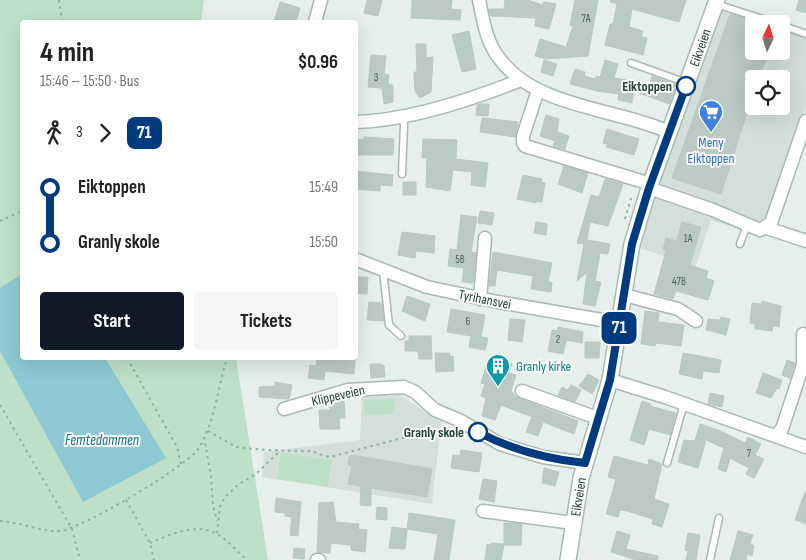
<!DOCTYPE html>
<html lang="en">
<head>
<meta charset="utf-8">
<style>
  :root { --surface:#fff; --page:#f6f6f6; --text:#222; --muted:#767676; --accent:#111827 }
  body { margin:0; font-family:"Sofia Sans Condensed",sans-serif; background:var(--page); color:var(--text); height:100vh; display:flex; flex-direction:column; font-size:19px; white-space:nowrap }
  * { box-sizing:border-box; margin:0 }
  p { font-size:16px; color:var(--muted) }
  .icon { flex:none; width:28px; height:28px; fill:none; stroke:currentColor; stroke-width:2; stroke-linecap:round; stroke-linejoin:round }
  .map { position:relative; flex:1; overflow:hidden }
  .side { position:absolute; left:20px; top:20px; width:338px; height:340px; display:flex; flex-direction:column; background:var(--surface); border-radius:5px; box-shadow:0 5px 20px #0002 }
  .side>* { flex:none }
  .badge { padding:0 10px; border-radius:8px; font-size:18px; line-height:32px }
  .needle { width:32px; rotate:4deg }
  .controls { position:absolute; left:745px; top:15px; display:grid; gap:10px }
  .controls a { display:grid; place-items:center; width:45px; height:45px; border-radius:5px; background:var(--surface); box-shadow:0 5px 20px #0002; font-size:25px }
  .map>.badge { position:absolute; translate:-50% -50%; box-shadow:0 0 0 2px #fff }
  .legs { display:flex; align-items:center; gap:8px; height:55px; padding:0 20px; font-size:16px }
  .legs p { margin-inline-start:auto }
  .headline { display:flex; align-items:center; justify-content:space-between; height:85px; padding:0 20px }
  h1 { font-size:28px; font-weight:700; line-height:38px }
  .primary-button { display:flex; gap:10px; margin-top:auto; padding:10px 20px }
  .primary-button a { flex:1; height:58px; border-radius:5px; background:var(--accent); color:#fff; font-size:20px; font-weight:700; line-height:58px; text-align:center }
  .primary-button a+a { background:var(--page); color:var(--text) }
  ul { padding:0 20px; list-style:none }
  li { display:flex; align-items:center; gap:18px; height:55px; font-size:19px }
  li i { display:grid; place-items:center; width:8px; height:100%; margin:0 6px; background:currentColor }
  li i::after { content:''; width:12px; height:12px; margin:-6px; border:4px solid; border-radius:50%; background:var(--surface) }
  li p { margin-inline-start:auto }
  li:first-child i { background:linear-gradient(#0000 50%,currentColor 0) }
  li:last-child i { background:linear-gradient(currentColor 50%,#0000 0) }
  .map>svg:first-child { display:block }
</style>
</head>
<body>
<div class="map">
<svg width="806" height="560" viewBox="0 0 806 560">
  <rect width="100%" height="100%" fill="#e6efeb"/>
  <path fill="#d4dfda" fill-rule="evenodd" d="M718,7L767,24H754V51H781V29L806,37V107L763,237L711,220L696,266L636,247ZM754,79H781V106H754Z
    M400,395L441,422L432,504L262,477L264,452L360,440L362,396Z"/>
  <path fill="#bfe0c8" d="M0,0H204L201,22H22V358H236L268,560H0Z
    M394,399V414L364,415V400Z
    M281,453L332,460L328,487L277,479Z"/>
  <path fill="#8ec9d4" d="M22,274V358H105L166,458L83,502L0,351V288Z"/>
  <path fill="#bbcac4" stroke="#b8c9c2" d="M367,0H382L378,16L364,13Z
    M412,0H452L451,9L461,10L460,20L411,18Z
    M505,0H527L543,5L544,2L556,4L549,29L535,26L536,18L491,16L489,9H504Z
    M575,0H598L588,56L546,59L535,56L540,39L566,47L573,26L570,25Z
    M611,0H686L679,22L632,9L629,27L643,31L641,37L647,38L643,55L605,45L610,24H613L617,4L610,2Z
    M799,0H806V13L796,10Z
    M280,2L300,8L296,22H274Z
    M730,14L754,21V51H770L758,79H754V91L721,194L672,178Z
    M469,31L476,69L462,72L452,35Z
    M416,44H426V58L433,57L431,92L420,98L415,91L414,72H417Z
    M371,55L386,56L384,74L389,75L388,84L393,85V102L384,104L382,88L368,87Z
    M544,60L557,64L553,76L541,72Z
    M605,60L618,64L614,78L627,80L626,82L649,86L652,76L676,85L669,104L634,91L632,103L618,100L619,94L597,91L570,84L575,69L585,72L584,76L595,79L596,76L600,77Z
    M480,104H489L488,116L476,115L477,105Z
    M546,115L559,119L557,132L569,136L565,149L553,146L555,141L540,136Z
    M482,118L518,122L515,137L480,132Z
    M607,129L639,139L634,155L606,147L607,144L603,143Z
    M364,137L394,139L393,155H355V139L364,140Z
    M423,139L457,140L456,159L488,163L485,187L471,185L472,172L453,170L450,191L426,187L427,158H422Z
    M564,166L588,173L582,193L558,184Z
    M355,171L393,175L392,186L380,185V191L355,189Z
    M523,175L542,179L541,182L545,183L542,202L536,201V203L517,199Z
    M605,179L623,184L608,226L590,222L587,240L610,244L608,254L600,253L595,281L601,282L595,306L583,304L587,272L577,281L584,244L577,243L591,195L599,197Z
    M403,182H416V195H403Z
    M480,211L494,213L492,225L478,223Z
    M461,215L477,217L471,252L476,253L473,283L462,282L464,268L448,266L450,249L457,250Z
    M536,222L547,224L546,235L534,233Z
    M682,222L701,227L690,265L708,271L706,278L714,281L708,300L676,291L673,299L654,294L666,251L663,250L666,238L677,241Z
    M402,232L435,236L434,253L416,251L415,258L398,255Z
    M493,252L552,263L548,282L552,283L551,292L531,289L533,276L497,270L495,286H489Z
    M355,277H368L367,294L355,293Z
    M407,296L430,304L425,321L402,311Z
    M762,301L781,306L779,327L773,326L772,331L755,329V324L750,323L752,303L761,304Z
    M369,302L382,303L384,321L367,320Z
    M451,309L485,315L481,337L488,338L485,350L469,347L471,336L447,332Z
    M645,311L659,313L658,322L684,325L681,346L656,343L655,346L641,344Z
    M721,317L730,319L726,335L706,330L708,319L720,320Z
    M510,319L525,320L522,342L508,340Z
    M558,327L583,332L582,343L566,340L563,354L548,351L552,330L558,331Z
    M409,336H431L432,359H419L418,351H405V341H409Z
    M585,342H600L599,358H585Z
    M435,353H450V357L453,356L454,371L436,372Z
    M683,353L721,360L719,373L703,371L702,379L679,374Z
    M317,358L355,359L354,374L325,371L324,380L308,378L310,365L316,366Z
    M489,358L512,364L509,373L516,375L511,391L516,397L578,421L574,434L543,422L538,436L526,432L532,417L501,405L495,420L482,416L486,398L481,396L485,384L481,383Z
    M787,360L795,363L790,378L782,375Z
    M370,364H381L384,366L385,377L371,378Z
    M763,373L782,380L779,389L777,388L771,398L756,393Z
    M588,374L599,380L592,394L579,386Z
    M275,382L292,385L289,399L259,397V387L275,386Z
    M571,385L581,390L575,402L558,395L562,387L568,390Z
    M710,393L724,396L722,407L708,404Z
    M344,400L345,418H339L340,429H320L319,410H330V404Z
    M642,401L651,404L650,406L676,413L670,435L649,429L644,445L630,440Z
    M700,424L718,430L745,443L748,437L761,444L755,455L764,459L754,478L746,474L749,468L730,458L726,472L718,469L724,448L706,440L698,468L678,462L684,440L695,441Z
    M461,450L482,453L479,472L451,468L453,455L460,456Z
    M353,455L432,469L427,497L371,488V506L360,505L361,486L348,484L352,466L348,465L349,457Z
    M614,456L648,465L649,459L662,464L654,499L669,504L662,527L652,524L653,519L627,511L620,510L618,517L606,514L616,479L608,477Z
    M544,468L559,472L555,486L542,483Z
    M483,479L497,481L494,502L479,499Z
    M805,492H806V524L795,520Z
    M276,498L301,502L298,536L290,535L292,517L285,516V513L275,512Z
    M333,502L336,522L359,524L358,529L367,530L365,552L351,550V545L331,543L330,553L317,552L319,503Z
    M377,507L387,508V520L376,519Z
    M409,513L455,520L449,560H434L438,534L407,529L405,549L389,548L392,527L407,529Z
    M504,523L522,524L521,545H504L501,560H485L487,544L491,545V543L504,544Z
    M617,531L630,535L626,549L658,556V560H636L611,552Z
    M738,531L753,535L750,543L754,546L752,556L747,554L746,560H730Z
    M688,533L700,535L696,560H686L688,551L685,550Z
    M294,548L305,549L304,559L293,558Z"/>
  <g fill="none" stroke-linecap="round" stroke-linejoin="round">
    <g stroke="#a8b8b2" stroke-width="9">
      <path id="service" d="M716,4L778,24
        M781,25L806,34
        M631,63L687,83
        M402,116L404,125L402,174
        M740,244L747,225
        M383,270L389,325L401,336
        M667,463L684,404
        M710,560L719,518"/>
    </g>
    <g stroke="#a8b8b2" stroke-width="15">
      <path id="minor" d="M479,0C483,19 486,42 499,58C535,108 616,108 669,132
        M315,22L321,0
        M538,90L523,136V143L525,146L641,181
        M355,122C406,121 473,99 521,80
        M649,188L713,210L760,230L771,223L806,121
        M767,228L806,241
        M355,259L427,287L498,302L619,323
        M624,295L678,309L696,321
        M480,299L485,238
        M610,380L665,397L806,447
        M522,391L600,419
        M284,409L348,390L404,387L415,392L435,410L461,421L500,444L543,457L585,463
        M775,436L782,429L803,365V334
        M483,511L573,523
        M317,560H319"/>
    </g>
    <g stroke="#a4bbb3" stroke-width="18">
      <g id="secondary">
        <path id="s1" d="M568,560L581,478L610,380L632,244L649,188L717,0"/>
      </g>
    </g>
    <path stroke="#86b3a5" stroke-width="2" stroke-dasharray="2.5 4" stroke-linecap="butt" d="M59,0L62,22
      M625,219L632,195
      M0,221L22,211
      M127,358L177,447L181,464
      M0,405L72,529L80,560
      M208,431L236,447L244,448C265,450 286,451 308,451C315,451 322,456 330,457L414,435L457,434
      M204,437L211,476L213,505L217,521
      M126,500L150,543L154,560
      M0,521C20,522 41,532 60,531C81,529 188,466 199,448C215,421 218,387 227,358
      M217,533L220,506L225,497L239,484L256,474L280,451
      M150,543C169,535 197,522 217,534C228,540 237,552 247,560"/>
    <use href="#service" stroke="#fff" stroke-width="6"/>
    <use href="#minor" stroke="#fff" stroke-width="12"/>
    <use href="#secondary" stroke="#fff" stroke-width="15"/>
  </g>
  <g fill="none" stroke-linecap="round" stroke-linejoin="round">
    <g stroke="#fff" stroke-width="11">
      <path id="line-1" d="M478,432C512,450 546,459 585,463L610,380L632,244L649,188L686,86"/>
    </g>
    <use href="#line-1" stroke="#003b80" stroke-width="8"/>
  </g>
  <defs>
    <g id="supermarket-pin" transform="scale(1.25)"><path d="M0 17L-7.5 6A9.5 9.5 0 1 1 7.5 6Z" fill="#3f7fe0" stroke="#f7fbf9"/><path d="M-6-5.5h2.5l.6 2H6L4.5 2H-2.5L-4.4-4H-6ZM-1.5 3.2a1.3 1.3 0 1 0 .1 0ZM3 3.2a1.3 1.3 0 1 0 .1 0Z" fill="#fff"/></g>
    <g id="building-pin" transform="scale(1.25)"><path d="M0 17L-7.5 6A9.5 9.5 0 1 1 7.5 6Z" fill="#0f9aa8" stroke="#f7fbf9"/><path d="M-4-6H4V6H1V3H-1V6H-4ZM-2.5-4.3h1.7v1.8h-1.7ZM.8-4.3h1.7v1.8H.8ZM-2.5-1h1.7V.8h-1.7ZM.8-1h1.7V.8H.8Z" fill="#fff"/></g>
  </defs>
  <g fill-rule="evenodd">
    <use href="#supermarket-pin" x="711" y="112"/>
    <use href="#building-pin" x="498" y="366"/>
  </g>
  <g fill="#fff" stroke="#003b80" stroke-width="2.5">
    <circle cx="686" cy="86" r="9"/>
    <circle cx="478" cy="432" r="9"/>
  </g>
  <g text-anchor="middle" stroke-width="4" stroke-linejoin="round" paint-order="stroke">
    <g font-size="11" fill="#4a645c">
      <text x="586" y="22">7A</text>
      <text x="376" y="81">3</text>
      <text x="688" y="242">1A</text>
      <text x="460" y="263">5B</text>
      <text x="679" y="285">47B</text>
      <text x="468" y="325">6</text>
      <text x="558" y="343">2</text>
      <text x="749" y="457">7</text>
    </g>
    <g font-size="14" fill="#24423a" stroke="#f7fbf9">
      <text dy="5" stroke="none"><textPath href="#s1" startOffset="531">Eikveien</textPath></text>
      <text transform="translate(485 299) rotate(11)" y="5">Tyrihansvei</text>
      <text transform="translate(338 395) rotate(-13)" y="5">Klippeveien</text>
      <text dy="5" stroke="none"><textPath href="#s1" startOffset="64">Eikveien</textPath></text>
    </g>
    <g font-size="14" font-weight="bold" fill="#24423a" stroke="#f7fbf9" text-anchor="end">
      <text x="672" y="91">Eiktoppen</text>
      <text x="464" y="437">Granly skole</text>
    </g>
    <g font-size="14" fill="#366cbe" stroke="#f7fbf9">
      <text x="711" y="147">Meny<tspan x="711" dy="16">Eiktoppen</tspan></text>
    </g>
    <g font-size="14" fill="#0d838f" stroke="#f7fbf9" text-anchor="start">
      <text x="516" y="371">Granly kirke</text>
    </g>
    <g font-size="15" font-style="italic" fill="#1c6f80" stroke="#f7fbf9">
      <text x="102" y="445">Femtedammen</text>
    </g>
  </g>
</svg>
<div class="controls">
<a><svg class="needle" viewBox="-14 -14 28 28"><path d="M0-13l5 13h-10z" fill="#e53935"/><path d="M0 13l5-13h-10z" fill="#767676"/></svg></a>
<a><svg class="icon" aria-label="locate" viewBox="0 0 24 24"><circle cx="12" cy="12" r="6"/><path d="M12 2v4M12 18v4M2 12h4M18 12h4"/></svg></a>
</div>
<b class="badge" style="left:619px;top:328px;background:#003b80;color:#fff">71</b>
<section class="side">
<div class="headline"><div><h1>4 min</h1><p>15:46 – 15:50 · Bus</p></div><b>$0.96</b></div>
<div class="legs"><svg class="icon" aria-label="walk" viewBox="0 0 24 24"><circle cx="13" cy="4" r="2"/><path d="M13 8l-2 6 4 7M11 14l-3 7M7 12l3-4h3l4 4"/></svg>3<svg class="icon" aria-label="forward" viewBox="0 0 24 24"><path d="M9 5l7 7-7 7"/></svg><b class="badge" style="background:#003b80;color:#fff">71</b></div>
<ul>
<li><i style="color:#003b80"></i><b>Eiktoppen</b><p>15:49</p></li>
<li><i style="color:#003b80"></i><b>Granly skole</b><p>15:50</p></li>
</ul>
<div class="primary-button"><a>Start</a><a>Tickets</a></div>
</section>
</div>
</body>
</html>
